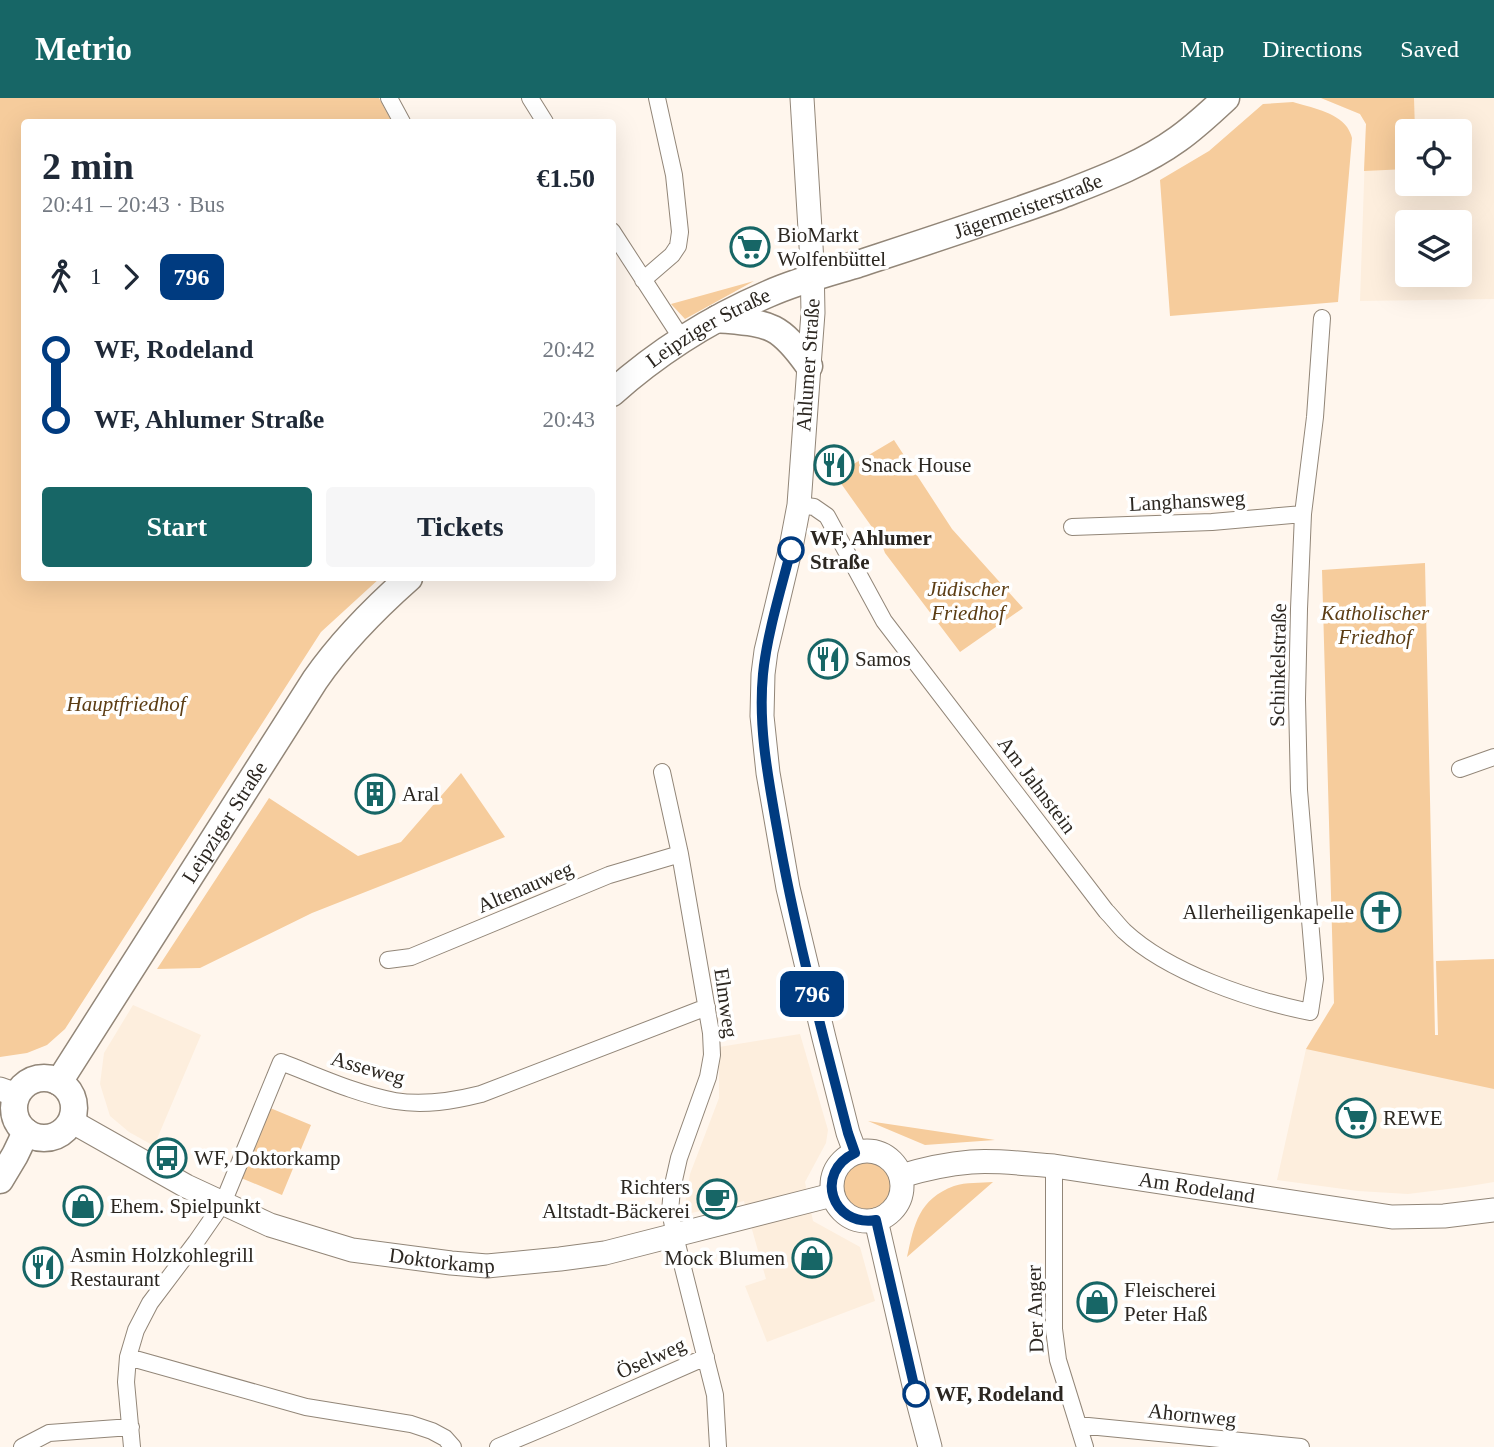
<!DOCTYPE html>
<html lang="en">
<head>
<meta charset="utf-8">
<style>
  :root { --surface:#fff; --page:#f6f6f7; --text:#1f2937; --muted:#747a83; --accent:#176666 }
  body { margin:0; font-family:Georgia,serif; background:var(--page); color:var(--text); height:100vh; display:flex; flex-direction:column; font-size:26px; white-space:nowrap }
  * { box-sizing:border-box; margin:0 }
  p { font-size:23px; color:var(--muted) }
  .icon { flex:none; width:38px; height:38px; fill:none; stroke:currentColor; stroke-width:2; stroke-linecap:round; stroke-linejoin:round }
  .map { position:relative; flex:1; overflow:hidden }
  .sheet { position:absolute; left:21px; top:21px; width:595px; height:462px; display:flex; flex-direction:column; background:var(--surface); border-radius:7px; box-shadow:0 7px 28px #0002 }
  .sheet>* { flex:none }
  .badge { padding:0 14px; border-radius:10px; font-size:24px; line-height:46px }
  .tools { position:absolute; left:1395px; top:21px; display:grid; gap:14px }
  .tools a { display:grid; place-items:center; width:77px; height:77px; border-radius:7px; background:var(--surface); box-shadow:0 7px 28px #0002; font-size:35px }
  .map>.badge { position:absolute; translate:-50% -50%; box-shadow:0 0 0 4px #fff }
  .legs { display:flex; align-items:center; gap:10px; height:77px; padding:0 21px; font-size:23px }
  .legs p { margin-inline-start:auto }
  .head { display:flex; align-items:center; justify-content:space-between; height:119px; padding:0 21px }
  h1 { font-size:38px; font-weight:700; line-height:52px }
  .cta { display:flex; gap:14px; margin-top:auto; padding:14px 21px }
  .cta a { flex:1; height:80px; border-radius:7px; background:var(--accent); color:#fff; font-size:28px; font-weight:700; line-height:80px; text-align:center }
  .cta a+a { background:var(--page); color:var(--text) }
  ul { padding:0 21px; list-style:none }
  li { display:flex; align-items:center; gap:24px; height:70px; font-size:26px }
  li i { display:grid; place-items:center; width:10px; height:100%; margin:0 9px; background:currentColor }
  li i::after { content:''; width:18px; height:18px; margin:-9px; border:5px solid; border-radius:50%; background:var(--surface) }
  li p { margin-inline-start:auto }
  li:first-child i { background:linear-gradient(#0000 50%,currentColor 0) }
  li:last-child i { background:linear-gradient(currentColor 50%,#0000 0) }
  header { display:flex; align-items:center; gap:42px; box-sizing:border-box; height:98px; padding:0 35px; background:var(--accent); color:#fff }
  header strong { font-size:33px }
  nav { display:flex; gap:38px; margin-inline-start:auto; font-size:24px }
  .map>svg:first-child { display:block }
</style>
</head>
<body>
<header>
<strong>Metrio</strong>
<nav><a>Map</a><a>Directions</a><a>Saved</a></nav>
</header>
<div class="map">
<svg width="1494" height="1349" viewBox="0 0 1494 1349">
  <rect width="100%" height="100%" fill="#fff6ed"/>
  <path fill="#fdeedd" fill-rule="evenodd" d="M1321,0H1494V201L1360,203L1366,26L1360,16ZM1407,33H1460V86H1407ZM1407,124H1460V177H1407Z
    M133,907L201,937L154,1048L129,1034L110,1018L100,986L104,955Z
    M1316,934L1494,979V1084L1464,1089L1408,1096L1358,1093L1277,1082L1306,951Z
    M800,936L828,1032L826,1045L805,1084L813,1123L860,1149L875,1203L767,1244L745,1188L766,1181L744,1103L687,1116L685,1106L690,1076L719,1000V949Z"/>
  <path fill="#f6cc9c" d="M0,0H379L392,24H24V480H380L321,534L65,931L47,947L27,955L0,959Z
    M1321,0H1414L1415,33H1407V71L1364,73L1366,26L1360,16Z
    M1293,4C1310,9 1336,14 1347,29C1349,32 1351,36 1352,40L1338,204L1170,218L1160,82L1209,53L1263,6Z
    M754,183L685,221L671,206Z
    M894,342L952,431L1023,510L960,554L885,455L879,439L835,377Z
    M1425,465L1435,937H1438L1436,863L1494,861V991L1306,951L1334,905L1322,472Z
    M461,675L505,739L312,815L200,870L157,871L269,700L358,758L401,744Z
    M263,1007L311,1027L282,1097L234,1077Z
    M868,1023L995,1042L925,1047Z
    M843 1087a24 24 0 1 1 48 0a24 24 0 1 1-48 0Z
    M993,1084L907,1159C914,1126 919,1101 954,1088C966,1084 981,1085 993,1084Z"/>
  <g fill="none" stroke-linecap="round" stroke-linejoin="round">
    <g stroke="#928678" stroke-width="18">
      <path id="street" d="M389,0L402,24
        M530,0L545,24
        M612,133L682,241
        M643,182L672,157L678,148L680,134L674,77L657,0
        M799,407L814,409L827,418L884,523L1106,813C1112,819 1118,827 1124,833C1169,875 1251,902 1310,914L1315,881L1299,692L1297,601L1299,511L1303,416L1315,319L1322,220
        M1072,429L1212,424L1303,416
        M1460,671L1494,659
        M662,674L680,756L711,935L712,957L708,979L679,1060L672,1091L670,1113L675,1138L715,1297L718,1349
        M388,862L411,859L609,777L680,756
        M1054,1068V1231L1058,1262L1085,1349
        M128,1259L306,1309L411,1326L432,1333L445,1340L453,1349
        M1078,1327L1301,1349
        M22,1349L49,1335L131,1329
        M132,1349L126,1284L128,1259L136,1232L150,1205L196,1144L223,1105L281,964C318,978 356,996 395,1003C424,1008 453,1003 481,996L707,909
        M498,1349L567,1320L706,1259"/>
    </g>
    <g stroke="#928678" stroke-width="25">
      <g id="secondary">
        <path d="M802,0L812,164L813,215L809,268L799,407L792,444L766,553L763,576L762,618L768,675L788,790L824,940L848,1035L855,1054"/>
        <path d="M0,991L17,997"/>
        <path id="s1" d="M71,1023L186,1088L270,1127L352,1152L451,1165L487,1168L560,1161L605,1155L832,1097"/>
        <circle cx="867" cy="1088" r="35"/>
        <path id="s2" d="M901,1078C924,1071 947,1066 971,1064C998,1062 1027,1066 1054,1068L1392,1119L1444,1118L1494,1112"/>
        <path d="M876,1122L916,1296L930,1349"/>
      </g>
    </g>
    <g stroke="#928678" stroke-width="29">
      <g id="primary">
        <path d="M717,221C769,226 778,224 809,268"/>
        <path id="s3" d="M612,295C659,253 710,221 768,196C797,183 828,175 858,166C925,144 993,122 1059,98C1100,82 1142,67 1178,41C1195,29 1211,14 1226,0"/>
        <circle cx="44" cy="1010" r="30"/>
        <path id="s4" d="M59,984L315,582C342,543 374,511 409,480"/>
        <path d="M0,1082L15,1057L26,1034"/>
      </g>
    </g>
    <use href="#street" stroke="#fff" stroke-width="16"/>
    <use href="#secondary" stroke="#fff" stroke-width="23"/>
    <use href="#primary" stroke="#fff" stroke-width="26"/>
  </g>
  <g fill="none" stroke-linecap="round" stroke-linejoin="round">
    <g stroke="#fff" stroke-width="16">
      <path id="line-1" d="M791,452C781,491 767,536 763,576C758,628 768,679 777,730C795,833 822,934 848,1035L855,1055C814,1074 831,1129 876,1122L916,1296"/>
    </g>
    <use href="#line-1" stroke="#003b80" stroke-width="10"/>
  </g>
  <defs>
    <g id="supermarket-ring" transform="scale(2.0125)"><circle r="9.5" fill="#fff" stroke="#176666" stroke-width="1.5"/><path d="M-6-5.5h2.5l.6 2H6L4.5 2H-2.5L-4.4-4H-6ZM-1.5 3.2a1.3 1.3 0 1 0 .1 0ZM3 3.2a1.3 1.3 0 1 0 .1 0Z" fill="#176666"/></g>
    <g id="restaurant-ring" transform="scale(2.0125)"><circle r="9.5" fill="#fff" stroke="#176666" stroke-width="1.5"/><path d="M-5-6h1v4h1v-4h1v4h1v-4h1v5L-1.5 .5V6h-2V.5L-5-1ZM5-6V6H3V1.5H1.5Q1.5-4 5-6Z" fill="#176666"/></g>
    <g id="building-ring" transform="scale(2.0125)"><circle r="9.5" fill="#fff" stroke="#176666" stroke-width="1.5"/><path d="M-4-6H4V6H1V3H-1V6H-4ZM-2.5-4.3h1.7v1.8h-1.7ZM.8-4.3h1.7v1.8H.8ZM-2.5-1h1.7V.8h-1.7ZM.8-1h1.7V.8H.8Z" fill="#176666"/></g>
    <g id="church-ring" transform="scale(2.0125)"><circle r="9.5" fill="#fff" stroke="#176666" stroke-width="1.5"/><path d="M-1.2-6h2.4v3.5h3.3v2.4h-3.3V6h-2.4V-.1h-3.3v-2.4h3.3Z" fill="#176666"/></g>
    <g id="bus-ring" transform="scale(2.0125)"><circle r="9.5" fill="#fff" stroke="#176666" stroke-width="1.5"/><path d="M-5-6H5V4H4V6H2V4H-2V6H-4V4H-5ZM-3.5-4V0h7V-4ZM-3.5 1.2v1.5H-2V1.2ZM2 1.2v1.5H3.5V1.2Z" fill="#176666"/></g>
    <g id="cafe-ring" transform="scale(2.0125)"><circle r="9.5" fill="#fff" stroke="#176666" stroke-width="1.5"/><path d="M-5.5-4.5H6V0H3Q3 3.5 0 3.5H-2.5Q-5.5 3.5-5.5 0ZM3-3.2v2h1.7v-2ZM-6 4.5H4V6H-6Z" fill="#176666"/></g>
    <g id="shop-ring" transform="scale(2.0125)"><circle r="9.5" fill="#fff" stroke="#176666" stroke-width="1.5"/><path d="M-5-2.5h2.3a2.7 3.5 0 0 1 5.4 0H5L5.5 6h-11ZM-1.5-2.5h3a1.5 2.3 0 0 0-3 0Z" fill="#176666"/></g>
  </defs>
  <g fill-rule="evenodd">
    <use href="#supermarket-ring" x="750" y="149"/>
    <use href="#restaurant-ring" x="834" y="367"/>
    <use href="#restaurant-ring" x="828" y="561"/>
    <use href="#building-ring" x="375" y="696"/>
    <use href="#church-ring" x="1381" y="814"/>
    <use href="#supermarket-ring" x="1356" y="1020"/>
    <use href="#bus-ring" x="167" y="1060"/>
    <use href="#cafe-ring" x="717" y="1101"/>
    <use href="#shop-ring" x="83" y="1108"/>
    <use href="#shop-ring" x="812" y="1160"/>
    <use href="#restaurant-ring" x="43" y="1169"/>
    <use href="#shop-ring" x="1097" y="1204"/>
  </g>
  <g fill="#fff" stroke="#003b80" stroke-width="3.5">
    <circle cx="791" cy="452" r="12"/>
    <circle cx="916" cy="1296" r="12"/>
  </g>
  <g text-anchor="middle" stroke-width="7" stroke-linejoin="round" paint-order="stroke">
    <g font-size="21" fill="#2c2721" stroke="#fff">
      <text dy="7" stroke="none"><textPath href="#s3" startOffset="460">Jägermeisterstraße</textPath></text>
      <text dy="7" stroke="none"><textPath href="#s3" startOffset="117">Leipziger Straße</textPath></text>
      <text transform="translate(808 267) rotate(-86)" y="7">Ahlumer Straße</text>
      <text transform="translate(1187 403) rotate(-3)" y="7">Langhansweg</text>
      <text transform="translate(1278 567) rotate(-89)" y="7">Schinkelstraße</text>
      <text transform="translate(1037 687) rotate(53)" y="7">Am Jahnstein</text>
      <text dy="7" stroke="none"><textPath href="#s4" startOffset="308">Leipziger Straße</textPath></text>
      <text transform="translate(525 789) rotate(-23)" y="7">Altenauweg</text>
      <text transform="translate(726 905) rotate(82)" y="7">Elmweg</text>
      <text transform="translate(368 970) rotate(16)" y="7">Asseweg</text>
      <text dy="7" stroke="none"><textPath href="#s2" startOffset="299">Am Rodeland</textPath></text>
      <text dy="7" stroke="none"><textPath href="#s1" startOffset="401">Doktorkamp</textPath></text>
      <text transform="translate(1035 1211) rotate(-92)" y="7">Der Anger</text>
      <text transform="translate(651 1260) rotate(-24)" y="7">Öselweg</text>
      <text transform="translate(1192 1317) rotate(6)" y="7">Ahornweg</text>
    </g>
    <g font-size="21" fill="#2c2721" stroke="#fff" text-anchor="start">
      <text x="777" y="144">BioMarkt<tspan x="777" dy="24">Wolfenbüttel</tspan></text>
      <text x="861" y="374">Snack House</text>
      <text x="855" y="568">Samos</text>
      <text x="402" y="703">Aral</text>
      <text x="1354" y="821" text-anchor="end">Allerheiligenkapelle</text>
      <text x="1383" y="1027">REWE</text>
      <text x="194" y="1067">WF, Doktorkamp</text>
      <text x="690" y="1096" text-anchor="end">Richters<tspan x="690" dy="24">Altstadt-Bäckerei</tspan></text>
      <text x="110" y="1115">Ehem. Spielpunkt</text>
      <text x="70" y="1164">Asmin Holzkohlegrill<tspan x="70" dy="24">Restaurant</tspan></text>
      <text x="785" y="1167" text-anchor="end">Mock Blumen</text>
      <text x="1124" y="1199">Fleischerei<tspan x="1124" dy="24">Peter Haß</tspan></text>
    </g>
    <g font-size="21" font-weight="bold" fill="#2c2721" stroke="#fff" text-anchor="start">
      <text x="810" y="447">WF, Ahlumer<tspan x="810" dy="24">Straße</tspan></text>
      <text x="935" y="1303">WF, Rodeland</text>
    </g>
    <g font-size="21" font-style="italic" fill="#5c3d14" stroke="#fff">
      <text x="968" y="498">Jüdischer<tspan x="968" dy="24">Friedhof</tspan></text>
      <text x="1375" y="522">Katholischer<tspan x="1375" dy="24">Friedhof</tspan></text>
      <text x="126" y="613">Hauptfriedhof</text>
    </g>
  </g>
</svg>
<div class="tools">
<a><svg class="icon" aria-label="locate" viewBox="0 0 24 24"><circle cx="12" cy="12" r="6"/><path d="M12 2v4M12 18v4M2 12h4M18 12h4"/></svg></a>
<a><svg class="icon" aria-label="layers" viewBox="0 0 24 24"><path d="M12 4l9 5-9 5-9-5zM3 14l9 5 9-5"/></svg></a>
</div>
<b class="badge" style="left:812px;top:896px;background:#003b80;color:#fff">796</b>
<section class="sheet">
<div class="head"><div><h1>2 min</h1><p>20:41 – 20:43 · Bus</p></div><b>€1.50</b></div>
<div class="legs"><svg class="icon" aria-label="walk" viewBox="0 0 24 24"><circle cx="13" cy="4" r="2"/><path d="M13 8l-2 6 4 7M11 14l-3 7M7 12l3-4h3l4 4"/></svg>1<svg class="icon" aria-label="forward" viewBox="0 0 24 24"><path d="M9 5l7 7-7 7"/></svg><b class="badge" style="background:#003b80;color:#fff">796</b></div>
<ul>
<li><i style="color:#003b80"></i><b>WF, Rodeland</b><p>20:42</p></li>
<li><i style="color:#003b80"></i><b>WF, Ahlumer Straße</b><p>20:43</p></li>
</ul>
<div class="cta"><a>Start</a><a>Tickets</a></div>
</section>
</div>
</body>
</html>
